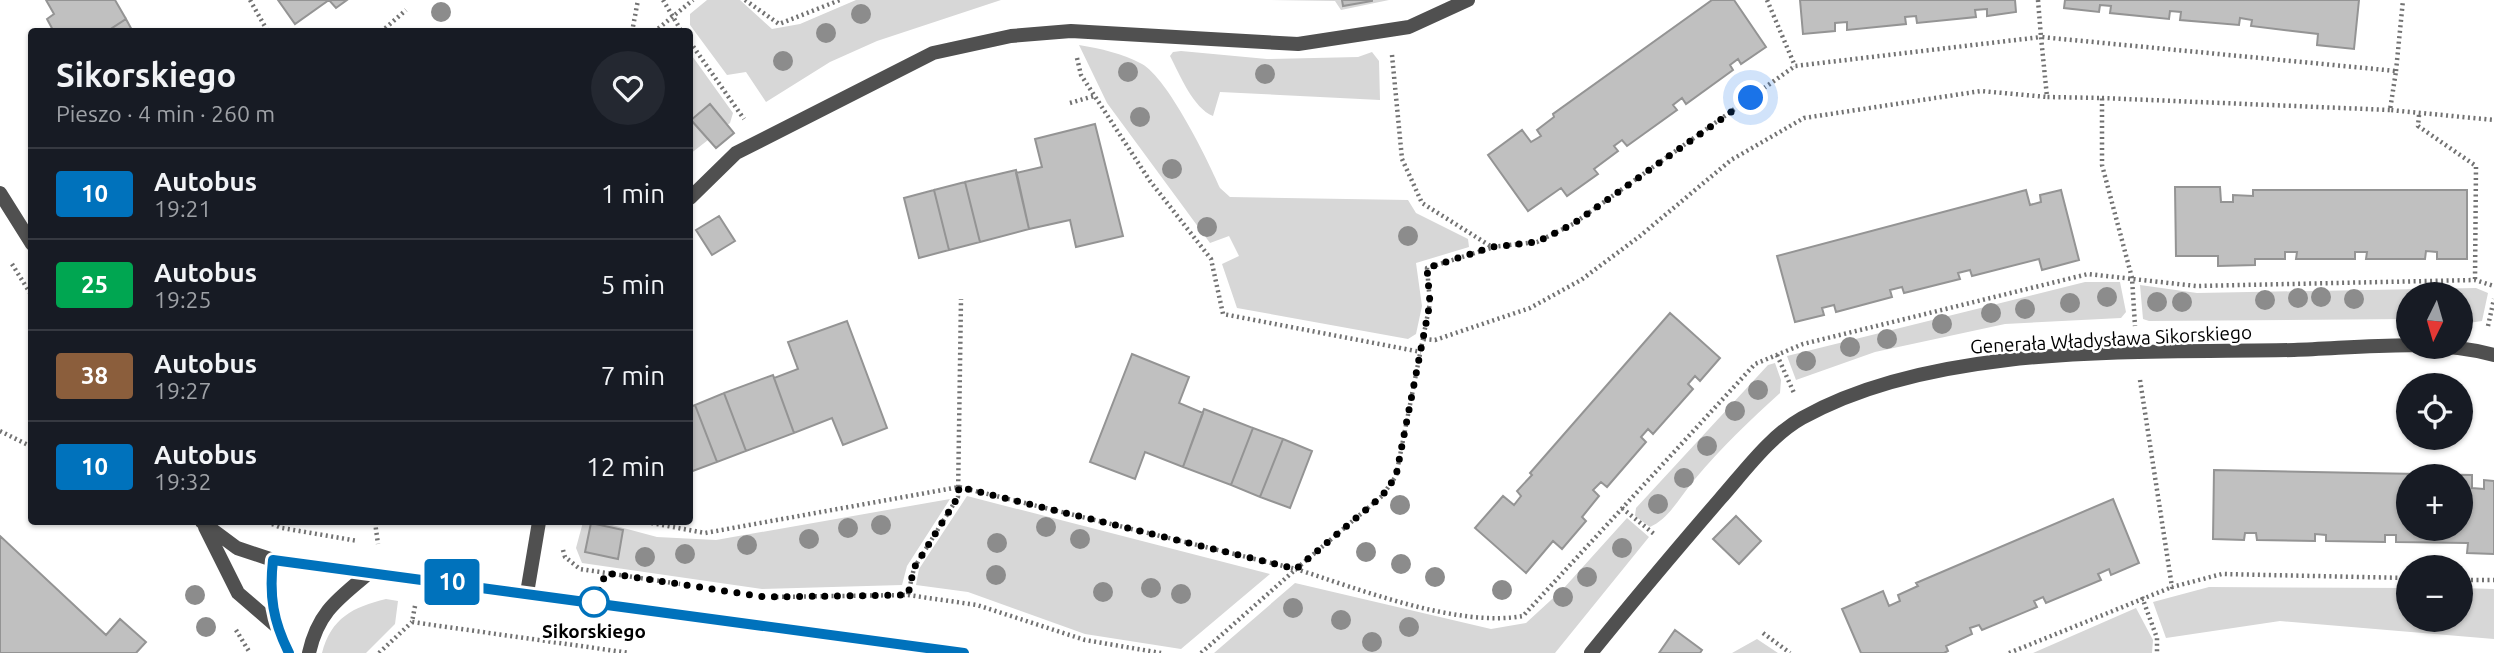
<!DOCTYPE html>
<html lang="pl">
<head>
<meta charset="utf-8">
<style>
  :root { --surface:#171b24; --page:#242831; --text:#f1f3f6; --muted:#9ea1a6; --line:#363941 }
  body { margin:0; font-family:Ubuntu,sans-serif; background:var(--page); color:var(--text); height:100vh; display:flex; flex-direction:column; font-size:26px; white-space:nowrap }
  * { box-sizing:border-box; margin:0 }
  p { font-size:23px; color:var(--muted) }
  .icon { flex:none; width:38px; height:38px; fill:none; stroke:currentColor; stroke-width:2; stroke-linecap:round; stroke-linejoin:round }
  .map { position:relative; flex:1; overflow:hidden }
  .sheet { position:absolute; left:28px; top:28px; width:665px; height:497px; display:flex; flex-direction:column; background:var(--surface); border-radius:7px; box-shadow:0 2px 5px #0004 }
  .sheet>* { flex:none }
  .badge { padding:0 14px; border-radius:5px; font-size:24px; line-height:46px }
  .needle { width:46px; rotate:185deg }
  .fabs { position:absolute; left:2396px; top:282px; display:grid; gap:14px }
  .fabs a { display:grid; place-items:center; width:77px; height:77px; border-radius:50%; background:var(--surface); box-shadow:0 2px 5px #0004; font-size:35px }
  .you { position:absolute; width:35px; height:35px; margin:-18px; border:5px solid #fff; border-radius:50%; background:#1a73e8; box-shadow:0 0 0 10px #1a73e833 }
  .map>.badge { position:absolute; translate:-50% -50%; box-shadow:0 0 0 4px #fff }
  .round { display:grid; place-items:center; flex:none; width:74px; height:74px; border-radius:37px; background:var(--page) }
  .head { display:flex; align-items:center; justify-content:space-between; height:119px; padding:0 28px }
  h1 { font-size:33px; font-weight:700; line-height:52px }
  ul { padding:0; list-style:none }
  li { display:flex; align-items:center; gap:21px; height:91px; padding:0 28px; border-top:2px solid var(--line) }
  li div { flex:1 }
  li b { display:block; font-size:26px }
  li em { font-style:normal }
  li .badge { min-width:77px; font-weight:700; text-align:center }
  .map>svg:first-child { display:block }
</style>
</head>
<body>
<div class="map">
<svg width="2494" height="653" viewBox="0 0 2494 653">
  <rect width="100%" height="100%" fill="#fff"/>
  <path fill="#d7d7d7" d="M707,0H740L772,29L800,24L856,0H1001L877,41L830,62L766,102L746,72L727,75L690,25V14Z
    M1270,0H1389L1341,10L1335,1Z
    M1079,45C1101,49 1122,53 1142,64C1168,79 1207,158 1220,188L1230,197L1408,200L1416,213L1468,239L1469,247L1416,263L1422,306L1416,334L1408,339L1237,308L1222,264L1239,256L1229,236L1210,243L1107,103Z
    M1181,51L1267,59L1358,57L1372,52L1379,61L1380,100L1220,92L1213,116C1193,108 1180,75 1170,56L1173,52Z
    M690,53L733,113L730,123L690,154Z
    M2085,282H2120L2126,312L2121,318L2005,324L1875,352L1796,380L1787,356Z
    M2140,285L2197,293L2476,288L2488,293L2482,321L2461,324L2460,294H2408V319L2149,321L2143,319Z
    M1775,363L1781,380L1780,393C1750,420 1721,448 1695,479C1681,495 1670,518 1650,527L1635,516L1636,508L1768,365Z
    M967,496L1270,574L1181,649L1085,634L968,592L916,585L919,569Z
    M950,499L907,566L902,585L762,589L582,563L576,548L583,522H601L657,537L716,540Z
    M1627,518L1649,537L1555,653H1214L1295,583L1491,629L1526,623L1563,589Z
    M2209,587L2408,588V620H2460L2461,588L2494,589V639L2280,621L2166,638L2153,602Z
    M386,599L398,601L395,624L366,653H322C331,618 353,607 386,599Z
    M2136,608L2153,640L2152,653H2033Z
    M1757,639L1778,653H1732Z"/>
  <path fill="#c0c0c0" stroke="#949494" stroke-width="2" fill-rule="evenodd" d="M46,0H115L126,19L106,32H54L47,19L54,14Z
    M278,0H347L336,8L329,0L295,24Z
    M1342,0H1372V1L1343,6Z
    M1712,0H1734L1766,47L1741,64L1738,59L1730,65L1733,70L1686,104L1682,98L1673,105L1677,110L1627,146L1622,140L1614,146L1618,151L1594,169L1598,174L1567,196L1561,188L1528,211L1488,155L1522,130L1531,142L1541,136L1537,130L1554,117L1553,114Z
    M1800,0H2015L2016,12L1987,16V9L1975,10L1976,17L1917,23L1916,16L1905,17L1906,24L1847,30V22L1835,23V31L1803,34Z
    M2065,0H2359L2354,49L2317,45L2318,34L2251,26L2252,20L2240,18L2239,25L2180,20L2181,12L2170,11L2169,19L2110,13L2111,6L2100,5L2099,12L2064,8Z
    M126,19L133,32H106Z
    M710,104L734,133L716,148L691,120Z
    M1095,124L1123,236L1076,247L1070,220L1029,229L1016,173L1042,167L1035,139Z
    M1016,170L1029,229L980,242L965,182Z
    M965,182L980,242L949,250L934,190Z
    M2175,187H2220L2221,202H2233V195L2253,196V190H2467V259H2437V252L2426,251L2425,259H2366L2367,252H2355V259H2296L2297,252H2285V259H2255V265L2218,266V256H2176Z
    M934,190L949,250L919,258L904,198Z
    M2026,190L2030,205L2041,202L2040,195L2061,190L2079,260L2042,270L2039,259L1972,276L1970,270L1958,273L1960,279L1904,293L1902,287L1890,290L1892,297L1836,312L1834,305L1822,308L1824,315L1795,322L1777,256Z
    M719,216L735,241L712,255L696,230Z
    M1670,313L1720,358L1700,381L1695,376L1688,384L1693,389L1653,434L1648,429L1641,437L1646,442L1607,487L1601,482L1593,490L1599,496L1582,517L1586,521L1562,549L1553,541L1526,573L1475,528L1503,496L1514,505L1521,496L1517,491L1532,475L1530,473Z
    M847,321L887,428L843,445L832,418L794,433L774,378L798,369L788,342Z
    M1132,354L1189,377L1179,403L1203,413L1183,467L1145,452L1135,479L1090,462Z
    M773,375L794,433L746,451L724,393Z
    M724,393L746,451L717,462L695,405Z
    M695,405L717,462L690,472V407Z
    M1204,409L1253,428L1231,485L1183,467Z
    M1253,428L1283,439L1260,497L1231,485Z
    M1283,439L1312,451L1290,508L1260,497Z
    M2214,470L2472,475V488L2484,489V480L2494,481V554L2467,553L2468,543L2396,542V535H2385V542L2326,541V535L2315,534V541L2257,540L2256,533H2245L2244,540L2213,539ZM2408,476H2460V528H2408Z
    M2113,499L2139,563L2111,575L2109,569L2098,574L2101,580L2046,603L2043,597L2034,601L2037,607L1982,630L1979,625L1970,628L1972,634L1946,646L1948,651L1944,653H1861L1842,609L1883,591L1889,606L1900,601L1898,595L1918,586L1916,583Z
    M1736,516L1761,541L1739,564L1713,539Z
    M591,523L623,530L618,559L585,552Z
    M0,536L106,635L120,619L146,642L136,653H0Z
    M1675,630L1702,650L1700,653H1659Z"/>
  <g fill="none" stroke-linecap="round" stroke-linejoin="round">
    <path stroke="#727272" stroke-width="4.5" stroke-dasharray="2 3.5" stroke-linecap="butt" d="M250,0L268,32
      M663,0L682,32
      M745,0L779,24L840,0
      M1767,0L1795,66
      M2038,0L2041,37L2396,71L2390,110L2494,120
      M381,32L406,10
      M632,32L638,0
      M654,32L693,0
      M690,42L744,119
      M1392,55L1402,159L1422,203L1492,247L1537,242L1573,224L1795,66L2041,37L2047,97L2102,98V165L2132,278L2135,326
      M1077,58L1081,75L1150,181L1211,259L1223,314L1421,352
      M2396,71L2403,0
      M2102,98L2390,110
      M1070,103L1094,96
      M2419,115L2418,126L2476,166L2475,280
      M12,264L32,296
      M2488,326L2494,299
      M1424,339L1435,340L1530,308L1581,280L1640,236L1731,160L1804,118L1981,91L2047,97
      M1777,355L1794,393
      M2140,380L2172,587L2222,574L2408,578
      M0,431L32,447
      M1622,508L1654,534
      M267,522L282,528L358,541
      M375,522L378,544
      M646,522L705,533L959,487L1296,569L1382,496L1396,476L1430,303L1427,268L1491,248
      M563,550L565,557L580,569L680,584
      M2460,580H2494
      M908,595L977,605L1085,640L1161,653
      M771,597L908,595L914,568L958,497L961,299
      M2142,597L2157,638V653
      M415,606L412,622L630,653
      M236,630L250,653
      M1763,633L1790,653
      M379,653L412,622
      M1201,653L1296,569C1359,589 1458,628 1523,616L1755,364L1803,344L2088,274L2196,286L2475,280L2494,286
      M2009,653L2172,587"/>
    <path stroke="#505050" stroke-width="14" d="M1591,653C1633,601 1676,550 1720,499C1744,472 1770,436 1802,418C1938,342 2142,353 2294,350C2359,348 2431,338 2494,355"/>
    <path stroke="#505050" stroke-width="14" d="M690,198L736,153L933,53L1011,36L1071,31L1298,44L1409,27L1468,0
      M527,593L539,522"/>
    <path stroke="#505050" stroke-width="14" d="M0,193L32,244
      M202,522L237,548L273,560L964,653
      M205,527L238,593L275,625
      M273,560C269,596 273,621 289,653
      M309,653C318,612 338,599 369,573"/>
  </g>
  <g fill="#8c8c8c">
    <circle cx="441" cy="12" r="10"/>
    <circle cx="861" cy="14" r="10"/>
    <circle cx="826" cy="33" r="10"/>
    <circle cx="783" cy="61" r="10"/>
    <circle cx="1128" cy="72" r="10"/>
    <circle cx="1265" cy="74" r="10"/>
    <circle cx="1140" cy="117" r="10"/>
    <circle cx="1172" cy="169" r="10"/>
    <circle cx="1207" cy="227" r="10"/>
    <circle cx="1408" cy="236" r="10"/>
    <circle cx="2107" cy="297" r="10"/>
    <circle cx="2321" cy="297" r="10"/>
    <circle cx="2298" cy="298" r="10"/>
    <circle cx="2354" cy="299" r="10"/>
    <circle cx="2265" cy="300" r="10"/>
    <circle cx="2157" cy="302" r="10"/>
    <circle cx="2182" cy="302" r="10"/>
    <circle cx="2070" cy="303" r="10"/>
    <circle cx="2025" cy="309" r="10"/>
    <circle cx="1991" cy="313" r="10"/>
    <circle cx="1942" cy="324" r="10"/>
    <circle cx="1887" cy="339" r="10"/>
    <circle cx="1850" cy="347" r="10"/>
    <circle cx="1806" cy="361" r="10"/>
    <circle cx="1758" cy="390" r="10"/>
    <circle cx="1735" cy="411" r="10"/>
    <circle cx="1707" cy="446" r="10"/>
    <circle cx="1684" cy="478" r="10"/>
    <circle cx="1658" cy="504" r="10"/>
    <circle cx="1400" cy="505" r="10"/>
    <circle cx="881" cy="525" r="10"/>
    <circle cx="1046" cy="527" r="10"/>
    <circle cx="848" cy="528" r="10"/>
    <circle cx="809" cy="539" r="10"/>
    <circle cx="1080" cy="539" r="10"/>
    <circle cx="997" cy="543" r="10"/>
    <circle cx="747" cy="545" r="10"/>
    <circle cx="1622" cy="548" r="10"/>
    <circle cx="1366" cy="552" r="10"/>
    <circle cx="685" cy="554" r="10"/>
    <circle cx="645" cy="557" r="10"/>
    <circle cx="1401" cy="564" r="10"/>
    <circle cx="996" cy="575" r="10"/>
    <circle cx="1435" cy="577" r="10"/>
    <circle cx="1587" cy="577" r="10"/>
    <circle cx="1151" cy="588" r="10"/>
    <circle cx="1502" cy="590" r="10"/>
    <circle cx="1103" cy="592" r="10"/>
    <circle cx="1181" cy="594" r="10"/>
    <circle cx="195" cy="595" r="10"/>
    <circle cx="1563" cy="597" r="10"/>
    <circle cx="1293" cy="608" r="10"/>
    <circle cx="1341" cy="620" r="10"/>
    <circle cx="206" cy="627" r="10"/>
    <circle cx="1409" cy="627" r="10"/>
    <circle cx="1372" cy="642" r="10"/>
  </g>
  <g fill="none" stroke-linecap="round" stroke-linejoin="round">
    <g stroke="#fff" stroke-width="16">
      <path id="line" d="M289,653C273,621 269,596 273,560L964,653"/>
    </g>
    <use href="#line" stroke="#0072bc" stroke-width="10"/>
    <path stroke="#000" stroke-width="7" stroke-dasharray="0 12.6" d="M594,602L606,573L765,597L908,595L914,568L958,497L959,487L1296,569L1382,496L1396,476L1430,303L1427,268L1492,247L1537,242L1573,224L1751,98"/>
  </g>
  <circle fill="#fff" stroke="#0072bc" stroke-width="3.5" cx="594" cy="602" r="14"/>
  <g text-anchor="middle" stroke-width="5" stroke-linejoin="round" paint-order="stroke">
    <g font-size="19" fill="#000" stroke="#fff">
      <text transform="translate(2111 339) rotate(-3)" y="7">Generała Władysława Sikorskiego</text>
    </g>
    <g font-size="19" font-weight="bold" fill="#000" stroke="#fff">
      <text x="594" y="638">Sikorskiego</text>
    </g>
  </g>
</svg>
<div class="fabs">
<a><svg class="needle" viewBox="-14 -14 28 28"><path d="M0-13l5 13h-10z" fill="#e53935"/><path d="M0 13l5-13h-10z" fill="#9ea1a6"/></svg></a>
<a><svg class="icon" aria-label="locate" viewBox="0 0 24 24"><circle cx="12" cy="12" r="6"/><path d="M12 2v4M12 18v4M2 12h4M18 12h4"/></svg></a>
<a>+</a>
<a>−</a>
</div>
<div class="you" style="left:1751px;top:98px"></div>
<b class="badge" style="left:452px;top:582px;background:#0072bc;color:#fff">10</b>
<section class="sheet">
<div class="head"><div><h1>Sikorskiego</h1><p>Pieszo · 4 min · 260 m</p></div><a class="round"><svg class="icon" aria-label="heart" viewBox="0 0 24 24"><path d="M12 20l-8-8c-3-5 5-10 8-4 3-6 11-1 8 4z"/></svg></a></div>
<ul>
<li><span class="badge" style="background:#0072bc;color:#fff">10</span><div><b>Autobus</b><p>19:21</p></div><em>1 min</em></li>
<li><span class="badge" style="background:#00a651;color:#fff">25</span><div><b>Autobus</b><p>19:25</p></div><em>5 min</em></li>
<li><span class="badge" style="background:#8b5e3c;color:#fff">38</span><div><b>Autobus</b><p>19:27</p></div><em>7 min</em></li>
<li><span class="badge" style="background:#0072bc;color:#fff">10</span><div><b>Autobus</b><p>19:32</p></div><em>12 min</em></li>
</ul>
</section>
</div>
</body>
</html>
